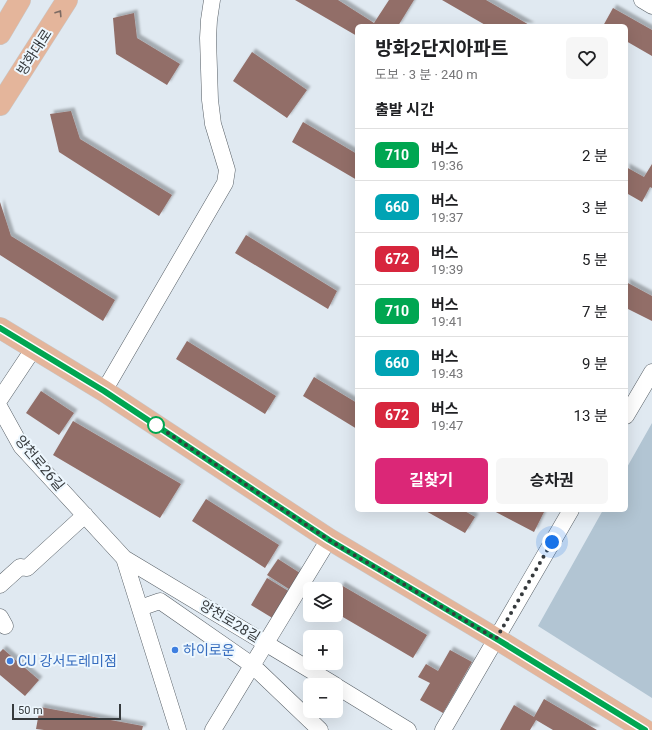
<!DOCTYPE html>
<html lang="ko">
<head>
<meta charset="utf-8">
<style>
  :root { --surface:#fff; --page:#f6f6f6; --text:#202124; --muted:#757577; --line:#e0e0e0; --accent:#db2777 }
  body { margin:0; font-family:Roboto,"Noto Sans KR",sans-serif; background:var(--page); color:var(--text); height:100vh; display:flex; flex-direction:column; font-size:15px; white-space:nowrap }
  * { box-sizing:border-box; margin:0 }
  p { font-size:13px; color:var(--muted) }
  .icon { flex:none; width:22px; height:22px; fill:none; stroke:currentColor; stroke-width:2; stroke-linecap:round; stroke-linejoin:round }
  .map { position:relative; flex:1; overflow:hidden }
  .sheet { position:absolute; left:355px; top:24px; width:273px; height:488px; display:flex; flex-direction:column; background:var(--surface); border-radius:6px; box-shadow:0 4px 16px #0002 }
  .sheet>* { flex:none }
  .badge { padding:0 8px; border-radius:6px; font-size:14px; line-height:26px }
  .controls { position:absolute; left:303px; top:582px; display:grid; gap:8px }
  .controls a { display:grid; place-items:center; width:40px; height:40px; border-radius:6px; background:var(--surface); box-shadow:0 4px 16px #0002; font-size:20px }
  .scale { position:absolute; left:12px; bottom:10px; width:109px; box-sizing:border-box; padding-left:4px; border:2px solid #363a3d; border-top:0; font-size:11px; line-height:14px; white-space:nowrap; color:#363a3d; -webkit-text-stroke:3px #edf7fe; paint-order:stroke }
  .you { position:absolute; width:20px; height:20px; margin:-10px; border:3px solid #fff; border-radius:50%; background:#1a73e8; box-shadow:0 0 0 6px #1a73e833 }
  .map>.badge { position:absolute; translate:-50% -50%; box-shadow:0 0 0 2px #fff }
  h2 { padding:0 20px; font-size:15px; line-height:36px }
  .round { display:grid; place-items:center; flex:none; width:42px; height:42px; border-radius:6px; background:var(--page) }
  .overview { display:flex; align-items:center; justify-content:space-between; height:68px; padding:0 20px }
  h1 { font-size:19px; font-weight:700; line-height:30px }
  .action { display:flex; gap:8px; margin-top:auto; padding:8px 20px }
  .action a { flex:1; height:46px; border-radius:6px; background:var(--accent); color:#fff; font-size:16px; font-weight:700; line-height:46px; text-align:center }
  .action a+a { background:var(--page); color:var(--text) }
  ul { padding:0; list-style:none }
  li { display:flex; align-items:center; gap:12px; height:52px; padding:0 20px; border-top:1px solid var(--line) }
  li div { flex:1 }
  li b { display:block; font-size:15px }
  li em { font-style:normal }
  li .badge { min-width:44px; font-weight:700; text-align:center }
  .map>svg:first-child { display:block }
</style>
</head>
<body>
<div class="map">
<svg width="652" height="730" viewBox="0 0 652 730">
  <defs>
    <filter id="shadow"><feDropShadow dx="3.5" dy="-3.5" stdDeviation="1" flood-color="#0004"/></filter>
  </defs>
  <rect width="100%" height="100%" fill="#e0e9f1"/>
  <path fill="#b2c5d3" d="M652,423V698L538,626L603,510H626V469Z"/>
  <path fill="#926e68" filter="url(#shadow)" d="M295,0H338L374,23L389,0H414L398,26H357V36Z
    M442,0H486L531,26H487Z
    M613,8L652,30V56L626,41V26H603Z
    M134,13L137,38L180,64L167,85L116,54L113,18Z
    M252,52L307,90L287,118L233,81Z
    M71,111L80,139L172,195L159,216L59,152L50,114Z
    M303,122L357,154V180L292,142Z
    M652,164V188L650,187L642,202L628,194L626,199V167L644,177Z
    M0,202L11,236L115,300L103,321L0,255Z
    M246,235L337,291L328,309L235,253Z
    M626,282L652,296V321L626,308Z
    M187,341L276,396L265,414L176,359Z
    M314,377L357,403V429L303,396Z
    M41,391L74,413L59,435L26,413Z
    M73,421L181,484L160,518L53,455Z
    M206,499L279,545L265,568L192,521Z
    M424,510H463L475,517L465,533Z
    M492,510H540L544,512L534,532Z
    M278,559L303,575L292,591L267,575Z
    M267,578L290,592L274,619L251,605Z
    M341,585L427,635L413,658L336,613V595Z
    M3,649L39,680L25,696L0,675V652Z
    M450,650L472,662L443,713L420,700L430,683L418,677L426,664L438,671Z
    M544,699L597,730H553L536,720L530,730H500L514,705L534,717Z
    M40,707L143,726L142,730H44L36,729Z"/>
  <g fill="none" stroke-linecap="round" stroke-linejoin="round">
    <g stroke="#575f66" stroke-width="17">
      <path id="minor" d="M642,0L652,6
        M104,391L225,183L227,170L213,124L210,100L208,38L209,20L212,0
        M0,399L34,348
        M0,408L21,446L124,558L178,730
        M626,416L652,372
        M124,558L335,685
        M0,585L20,567L27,568L85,515
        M140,608L160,601L252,665L320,730
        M0,617L5,626
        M336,686L408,730
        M213,730L329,539
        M443,730L571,510"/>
    </g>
    <g stroke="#c7c8c9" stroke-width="22">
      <path id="major" d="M0,34L20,0
        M0,105L67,0
        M0,328L104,391L329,539L500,641L645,730"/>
    </g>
    <use href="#minor" stroke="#fff" stroke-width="16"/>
    <use href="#major" stroke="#e4b59b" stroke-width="21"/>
  </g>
  <defs><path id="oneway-chevron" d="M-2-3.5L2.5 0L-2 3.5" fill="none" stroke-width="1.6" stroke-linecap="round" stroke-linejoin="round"/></defs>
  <use stroke="#7c6b63" href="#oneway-chevron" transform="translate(59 13) rotate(-57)"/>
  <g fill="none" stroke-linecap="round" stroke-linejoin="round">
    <g stroke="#fff" stroke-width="9">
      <path id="line" d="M0,328L104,391L329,540L500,641L645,730"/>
    </g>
    <use href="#line" stroke="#00a651" stroke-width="6"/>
    <path stroke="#363a3d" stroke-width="4" stroke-dasharray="0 7.2" d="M156,425L329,540L496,639L552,542"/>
  </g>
  <circle fill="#fff" stroke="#00a651" stroke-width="2" cx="156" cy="425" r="8"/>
  <g fill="#3f7fe0" stroke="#edf7fe" stroke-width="1.5">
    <circle cx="175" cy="650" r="4"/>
    <circle cx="10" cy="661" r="4"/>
  </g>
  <g text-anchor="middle" stroke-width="4" stroke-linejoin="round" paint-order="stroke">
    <g font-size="14" fill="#363a3d" stroke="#edf7fe">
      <text transform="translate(34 52) rotate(-57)" y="5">방화대로</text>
      <text transform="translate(40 463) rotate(50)" y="5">양천로26길</text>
      <text transform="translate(230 621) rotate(31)" y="5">양천로28길</text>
    </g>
    <g font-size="14" fill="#366cbe" stroke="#edf7fe" text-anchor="start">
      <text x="183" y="655">하이로운</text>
      <text x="18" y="666">CU 강서도레미점</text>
    </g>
  </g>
</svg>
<div class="controls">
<a><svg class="icon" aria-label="layers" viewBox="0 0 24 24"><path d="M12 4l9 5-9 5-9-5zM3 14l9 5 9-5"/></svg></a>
<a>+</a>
<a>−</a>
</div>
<div class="scale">50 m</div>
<div class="you" style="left:552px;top:542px"></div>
<section class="sheet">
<div class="overview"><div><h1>방화2단지아파트</h1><p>도보 · 3 분 · 240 m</p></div><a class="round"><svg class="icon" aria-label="heart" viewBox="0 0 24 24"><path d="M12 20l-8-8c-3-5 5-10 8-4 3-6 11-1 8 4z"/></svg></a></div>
<h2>출발 시간</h2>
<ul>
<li><span class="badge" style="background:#00a651;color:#fff">710</span><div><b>버스</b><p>19:36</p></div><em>2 분</em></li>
<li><span class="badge" style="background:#00a3b4;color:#fff">660</span><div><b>버스</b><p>19:37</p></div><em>3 분</em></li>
<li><span class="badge" style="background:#d7263d;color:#fff">672</span><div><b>버스</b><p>19:39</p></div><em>5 분</em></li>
<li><span class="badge" style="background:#00a651;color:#fff">710</span><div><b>버스</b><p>19:41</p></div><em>7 분</em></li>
<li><span class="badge" style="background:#00a3b4;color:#fff">660</span><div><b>버스</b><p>19:43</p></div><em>9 분</em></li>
<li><span class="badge" style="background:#d7263d;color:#fff">672</span><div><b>버스</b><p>19:47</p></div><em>13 분</em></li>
</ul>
<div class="action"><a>길찾기</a><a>승차권</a></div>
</section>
</div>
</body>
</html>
